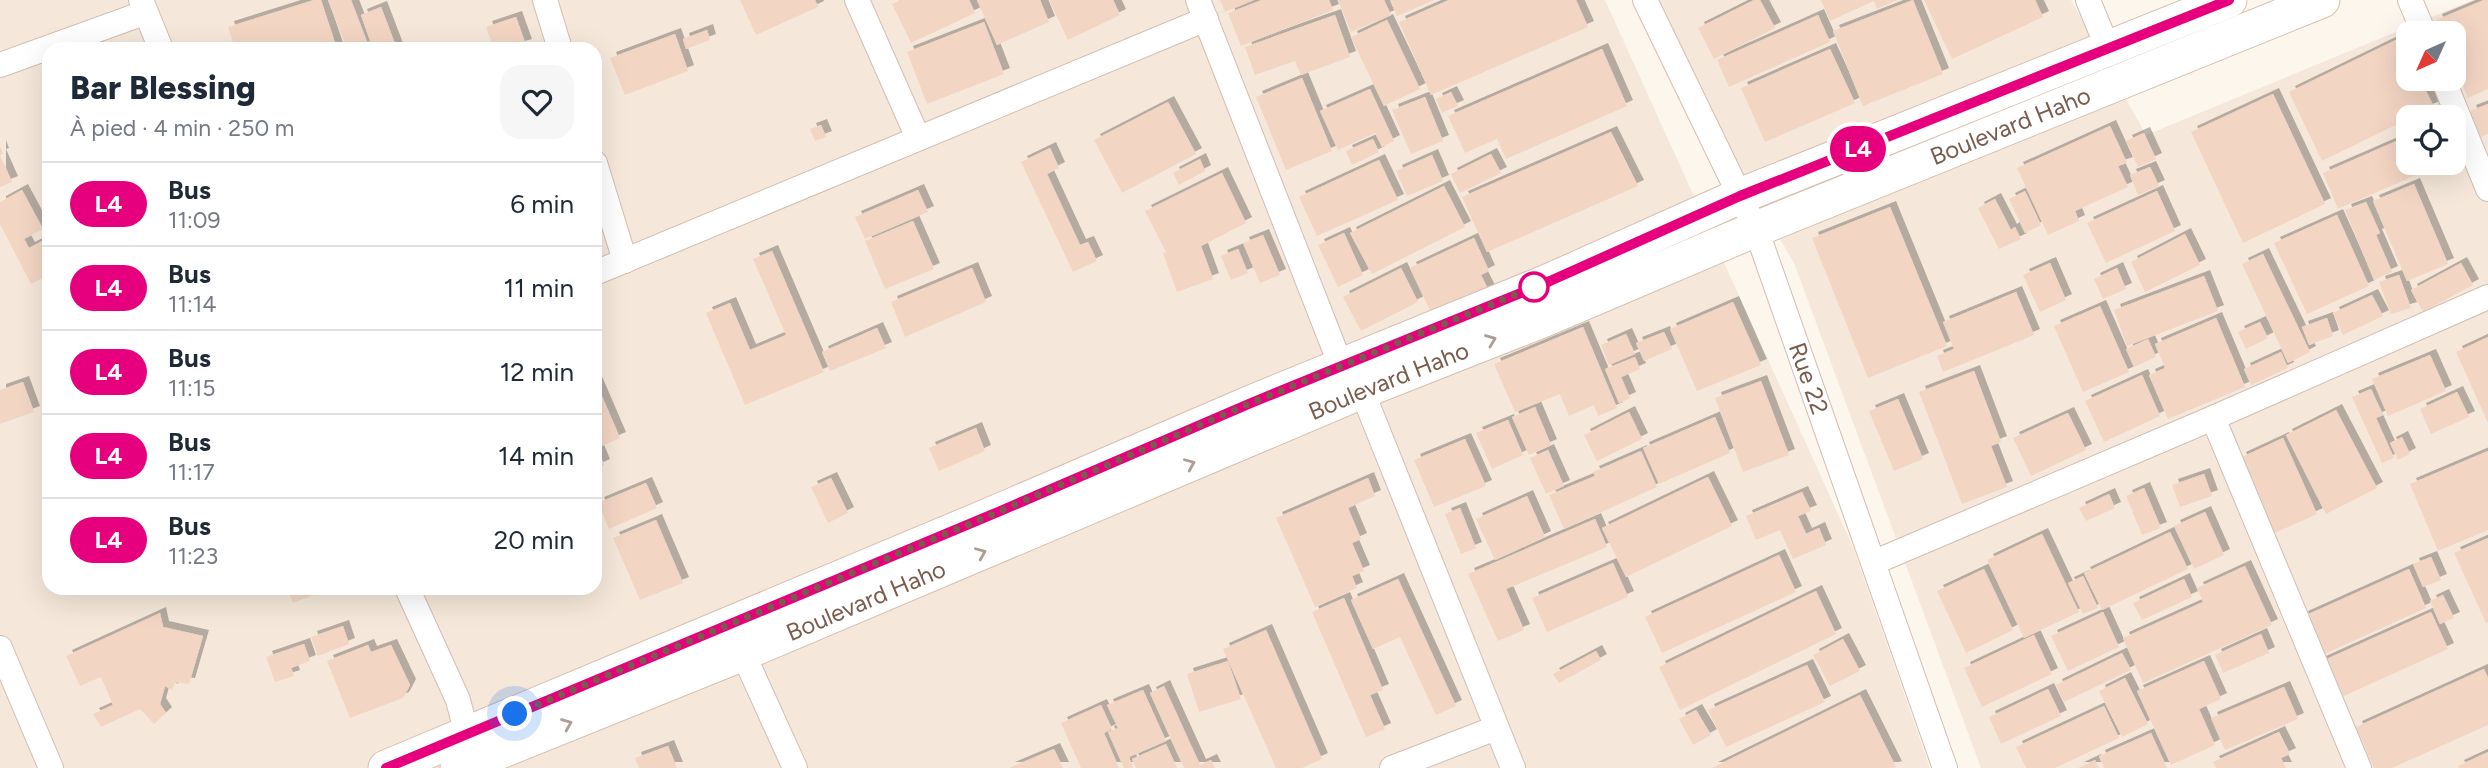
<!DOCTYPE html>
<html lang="fr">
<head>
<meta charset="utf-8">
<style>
  :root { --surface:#fff; --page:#f6f6f7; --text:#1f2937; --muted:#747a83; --line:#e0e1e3 }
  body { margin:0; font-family:Figtree,sans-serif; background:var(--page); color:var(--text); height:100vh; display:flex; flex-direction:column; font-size:26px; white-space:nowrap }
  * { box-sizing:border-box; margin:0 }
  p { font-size:23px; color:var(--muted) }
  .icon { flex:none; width:38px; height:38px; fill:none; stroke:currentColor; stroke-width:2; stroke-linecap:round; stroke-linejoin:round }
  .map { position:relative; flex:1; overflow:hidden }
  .panel { position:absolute; left:42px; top:42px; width:560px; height:553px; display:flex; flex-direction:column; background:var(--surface); border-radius:21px; box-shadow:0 7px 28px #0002 }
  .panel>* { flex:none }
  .badge { padding:0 14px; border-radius:23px; font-size:24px; line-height:46px }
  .needle { width:46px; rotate:225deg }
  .tools { position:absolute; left:2396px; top:21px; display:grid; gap:14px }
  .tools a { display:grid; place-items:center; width:70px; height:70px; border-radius:14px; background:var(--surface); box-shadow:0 7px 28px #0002; font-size:35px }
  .you { position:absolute; width:35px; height:35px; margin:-18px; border:5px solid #fff; border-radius:50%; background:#1a73e8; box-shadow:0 0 0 10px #1a73e833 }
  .map>.badge { position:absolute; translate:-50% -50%; box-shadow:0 0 0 4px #fff }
  .round { display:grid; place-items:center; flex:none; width:74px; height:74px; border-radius:21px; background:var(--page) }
  .headline { display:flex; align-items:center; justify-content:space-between; height:119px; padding:0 28px }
  h1 { font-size:33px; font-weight:800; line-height:52px }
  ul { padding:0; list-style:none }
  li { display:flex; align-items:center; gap:21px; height:84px; padding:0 28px; border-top:2px solid var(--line) }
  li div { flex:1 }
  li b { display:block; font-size:26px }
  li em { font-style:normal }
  li .badge { min-width:77px; font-weight:700; text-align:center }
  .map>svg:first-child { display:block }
</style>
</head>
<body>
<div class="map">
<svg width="2488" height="768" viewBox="0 0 2488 768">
  <defs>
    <filter id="shadow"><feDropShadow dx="6" dy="-6" stdDeviation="0" flood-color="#0004"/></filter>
  </defs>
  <rect width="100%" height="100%" fill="#fdf6ec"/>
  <path fill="#f5e8da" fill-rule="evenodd" d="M0,0H1605L1853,547L1930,768H0ZM49,49H595V588H49Z
    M1639,0H2071L2146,135L2473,0H2488V768H1981L1794,263ZM2408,33H2454V79H2408ZM2408,117H2454V163H2408Z"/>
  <path fill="#f3d5c3" filter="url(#shadow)" d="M314,0H321L337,49H235L228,27Z
    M328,0H351L369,47L347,49Z
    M740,0H815L818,7L756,35Z
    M901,0H969L975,13L911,43L892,4Z
    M977,0H1040L1049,22L997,45Z
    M1049,0H1113L1120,15L1068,40Z
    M1220,0H1254L1225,12Z
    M1262,0H1329L1333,10L1241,46L1228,13Z
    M1338,0H1384L1391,15L1351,32Z
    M1390,0H1434L1397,16Z
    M1449,0H1576L1588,27L1431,95L1399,22Z
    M1754,0H1760L1775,28L1714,59L1698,28Z
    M1821,0H1897L1877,9L1874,1L1830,21Z
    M1913,0L1943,74L1863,106L1833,31Z
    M1924,0H2035L2043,17L1952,59Z
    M2484,0H2488V89L2468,98L2454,63V33H2441L2436,20Z
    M381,7L397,49H373L361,15Z
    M1335,15L1350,57L1301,75L1295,61L1255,75L1245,47Z
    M1818,15L1830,42L1729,87L1717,60Z
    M516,17L526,45L512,49H494L486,27Z
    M1387,20L1420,89L1384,106L1351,37Z
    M984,22L1004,74L927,104L907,52Z
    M707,30L710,40L686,49L683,39Z
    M675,34L688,71L625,95L610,58Z
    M2400,38L2408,54V79H2420L2434,107L2408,117V119L2322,161L2289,92Z
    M1602,49L1627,106L1506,159L1497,139L1465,153L1448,116Z
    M1830,49L1855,103L1765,142L1741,88Z
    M1302,78L1332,151L1286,170L1256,97Z
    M1370,89L1394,141L1382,147L1375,133L1338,150L1320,111Z
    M1451,92L1458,106L1442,113L1436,99Z
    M2273,94L2325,204L2243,243L2191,132Z
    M1425,97L1443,141L1411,154L1392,110Z
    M1168,102L1196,154L1122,193L1094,140Z
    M2488,104V134L2481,137L2470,111Z
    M821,125L826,137L815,141L810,129Z
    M2110,126L2127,163L2118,166L2128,187L2075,211L2079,221L2048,235L2017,168Z
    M1611,132L1638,186L1487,252L1462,197Z
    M2144,133L2156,159L2138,167L2126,141Z
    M2408,136V163H2444L2338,209L2323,173Z
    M1373,139L1379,152L1352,165L1346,151Z
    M0,146L3,154L0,155L12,182L0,187Z
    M1050,148L1059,168L1047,174L1080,245L1088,242L1097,261L1073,272L1021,162Z
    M1491,154L1501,173L1460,193L1451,174Z
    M1432,155L1443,181L1407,196L1396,171Z
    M1200,159L1205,171L1179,185L1173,173Z
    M1379,160L1398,200L1317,236L1299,197Z
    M2150,167L2159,186L2138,195L2130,175Z
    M1222,173L1246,223L1201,246L1213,279L1177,292L1163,253L1166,252L1145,211Z
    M2414,184L2448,264L2407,281L2373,201Z
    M1444,186L1465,227L1372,274L1350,233Z
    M22,190L43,229L24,239L29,248L48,238L49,241V275L31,284L0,224V202Z
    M918,190L928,212L865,239L855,217Z
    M2025,191L2041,225L2025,233L2009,199Z
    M2157,191L2175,231L2106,263L2087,223Z
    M1995,199L2011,230L2015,227L2021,239L1999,249L1978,208Z
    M2366,202L2380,233L2376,235L2392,272L2374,280L2345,210Z
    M1890,207L1947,346L1868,378L1812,238Z
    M2337,215L2369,286L2307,314L2274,243Z
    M913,221L934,269L885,289L865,241Z
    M1344,233L1363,275L1338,287L1318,245Z
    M2185,234L2200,265L2145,292L2131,262Z
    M1263,235L1280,275L1260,283L1243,243Z
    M1474,238L1489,271L1481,275L1489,291L1433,317L1410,268Z
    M1238,249L1248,273L1231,280L1221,256Z
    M772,251L824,372L745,405L706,313L730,303L750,350L786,335L753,259Z
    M2263,254L2310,352L2288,363L2242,264Z
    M2050,263L2066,300L2040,312L2023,275Z
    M2461,263L2473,285L2423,312L2411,290Z
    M972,268L986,302L905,337L891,302Z
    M1401,268L1418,302L1361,331L1343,297Z
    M2117,268L2126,289L2103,299L2094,279Z
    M2399,275L2411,308L2391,314L2379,282Z
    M2204,276L2218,311L2127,346L2114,310Z
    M2016,292L2034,335L1943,372L1937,356L1954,349L1943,322Z
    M2372,295L2383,316L2343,335L2333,313Z
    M1733,302L1761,365L1697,391L1670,329Z
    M2100,306L2129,372L2083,392L2054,326Z
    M2216,318L2245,387L2168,419L2149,375L2165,368L2155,344Z
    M2327,318L2333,336L2309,345L2302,327Z
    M2260,322L2268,338L2246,349L2238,332Z
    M1583,327L1617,408L1598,416L1594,405L1569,416L1560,394L1515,412L1494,364Z
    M877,328L886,348L830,371L822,352Z
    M1664,332L1672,349L1644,361L1636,343Z
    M1626,334L1635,354L1609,365L1601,345Z
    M2488,337V423L2456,352Z
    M2148,339L2156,357L2134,367L2126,349Z
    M2281,352L2288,368L2251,385L2244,369Z
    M2430,355L2446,391L2388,416L2372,379Z
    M1635,357L1640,369L1621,377L1630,398L1619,403L1605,369Z
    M1974,371L2001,442L1991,446L2007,487L1962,504L1919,392Z
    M2142,375L2160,416L2104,442L2085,401Z
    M595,380L620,438L597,448L604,465L595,469Z
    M1761,381L1789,455L1743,472L1715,398Z
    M23,382L34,412L0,424V390Z
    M2371,389L2383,415L2376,418L2394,458L2382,463L2352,397Z
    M2457,392L2469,417L2431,434L2420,409Z
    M1898,399L1923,459L1894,471L1869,411Z
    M1535,407L1551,445L1529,455L1512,417Z
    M2336,410L2377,488L2326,514L2286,435Z
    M1629,412L1642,439L1597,461L1584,435Z
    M2068,413L2086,450L2031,476L2013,438Z
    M1715,417L1730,453L1659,484L1643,448Z
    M1508,420L1523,455L1492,469L1476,433Z
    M976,428L985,451L939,471L929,448Z
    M2402,437L2410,454L2398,460L2390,443Z
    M2283,438L2317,514L2275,533L2240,458Z
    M1465,439L1486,486L1434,507L1414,460Z
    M1548,450L1564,486L1546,494L1530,458Z
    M1641,451L1657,487L1564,529L1549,495L1595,476L1593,472Z
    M2488,451V530L2438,551L2410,484Z
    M2204,474L2212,496L2180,507L2172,485Z
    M1708,477L1732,526L1626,577L1602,528Z
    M831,478L848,513L828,523L811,487Z
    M1368,478L1375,496L1348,508L1361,539L1352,543L1364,571L1352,576L1357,588L1315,607L1276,518Z
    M646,483L657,508L609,529L598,503Z
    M2144,488L2161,528L2142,535L2126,496Z
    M1802,492L1811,511L1798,516L1806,534L1819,528L1826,545L1793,559L1780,530L1756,540L1746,516Z
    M2109,494L2115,508L2086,521L2079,508Z
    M1527,496L1545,537L1495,560L1476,519Z
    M1460,508L1476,548L1461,554L1445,514Z
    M2205,512L2224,555L2194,569L2174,526Z
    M1595,519L1607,547L1506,589L1524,630L1498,641L1468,574Z
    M656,520L683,583L640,600L613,538Z
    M2170,532L2188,569L2102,610L2084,573Z
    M2042,534L2079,612L2024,638L1987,560Z
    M2488,538V622L2486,623L2454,553Z
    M1779,555L1796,592L1662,653L1645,617Z
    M2431,557L2441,580L2423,587L2413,564Z
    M1613,563L1628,597L1547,632L1532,598Z
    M2245,566L2272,625L2143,683L2123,638L2203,602L2197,588Z
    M1984,569L2013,630L1966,653L1937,591Z
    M2409,569L2426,608L2320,656L2302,617Z
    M2083,576L2098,608L2083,614L2068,583Z
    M1398,579L1456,706L1436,715L1400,637L1373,649L1351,600Z
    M2184,579L2192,597L2142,620L2133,603Z
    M287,588H331L293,603Z
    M1816,591L1836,634L1680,710L1659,667Z
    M2443,595L2454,618L2440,624L2430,601Z
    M1344,598L1383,690L1370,695L1385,729L1366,737L1312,612Z
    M2103,612L2119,647L2068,671L2051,636Z
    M2431,612L2448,649L2337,699L2320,662Z
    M160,613L163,627L203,636L189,684L175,682L172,690L165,686L160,704L166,713L154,724L140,709L101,727L93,714L113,705L101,677L80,686L66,656Z
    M343,626L349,644L318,656L311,637Z
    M1266,630L1322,759L1302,768H1276L1223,649Z
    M2261,634L2269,653L2223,673L2215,655Z
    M2034,635L2052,674L1982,707L1964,668Z
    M1843,639L1860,671L1830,686L1813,655Z
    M304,644L310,661L291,668L294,676L275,682L266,657Z
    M368,645L371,652L391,645L410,685L403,698L350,718L327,661Z
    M1596,651L1601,660L1559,683L1553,674Z
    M2122,653L2131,670L2064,702L2056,685Z
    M1228,661L1241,699L1199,712L1187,674Z
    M2204,661L2221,699L2199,709L2215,745L2171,765L2137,691Z
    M1807,665L1825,702L1726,747L1708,710Z
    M2484,669L2488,678V725L2392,768H2374L2356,727Z
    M2125,678L2148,724L2122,737L2099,691Z
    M1164,686L1200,765L1211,760L1215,768H1184L1150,693Z
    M2284,687L2298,719L2225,750L2211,718Z
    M2048,689L2061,716L2001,744L1989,717Z
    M1143,690L1166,741L1129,757L1133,768H1124L1108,732L1118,728L1107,705Z
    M1860,695L1896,767L1893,768H1712Z
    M1101,705L1112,729L1104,733L1119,768H1081L1061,723Z
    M2104,706L2119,738L2055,768H2026L2016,747Z
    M1696,710L1711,735L1693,745L1679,719Z
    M2279,732L2290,754L2281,758L2286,768H2216L2213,762Z
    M2151,733L2167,768H2104L2099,756Z
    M1166,744L1177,768H1136L1132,759Z
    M668,746L677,768H639L635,758Z
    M1054,749L1063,768H1009Z
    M2488,752V768H2459L2458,766Z
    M2095,760L2099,768H2078Z"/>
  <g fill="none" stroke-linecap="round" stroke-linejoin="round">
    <g stroke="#d1beb0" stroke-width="26">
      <g id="minor">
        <path d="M141,0L161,49"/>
        <path d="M545,0L560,49"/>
        <path d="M857,0L918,138"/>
        <path d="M1198,0L1341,366"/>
        <path id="s1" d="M1645,0L1756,229L1945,768"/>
        <path d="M2088,0L2108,49"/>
        <path d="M2410,0L2424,33"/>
        <path d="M0,65L144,13"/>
        <path d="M2443,79L2488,189"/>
        <path d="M595,163L625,261"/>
        <path d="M595,273L1206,19"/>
        <path d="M1362,391L1513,768"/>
        <path d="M2213,418L2359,768"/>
        <path d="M1875,562L2213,418L2488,297"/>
        <path d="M407,588L458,700L467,735"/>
        <path d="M736,638L795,768"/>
        <path d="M0,648L51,768"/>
        <path d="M1392,768L1496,728"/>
      </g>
    </g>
    <g stroke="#d6c0b0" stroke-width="37">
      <g id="secondary">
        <path d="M386,768L998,512L1251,403L1550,281L1740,196L2229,0"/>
        <path id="s2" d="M458,768L743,653L1362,391L1547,318L1756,229L2322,0"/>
      </g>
    </g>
    <use href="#minor" stroke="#fff" stroke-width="24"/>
    <use href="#secondary" stroke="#fff" stroke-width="35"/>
  </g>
  <defs><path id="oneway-chevron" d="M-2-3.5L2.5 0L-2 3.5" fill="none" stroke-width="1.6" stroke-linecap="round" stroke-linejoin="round" transform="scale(1.75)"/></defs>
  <g stroke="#af9d94">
    <use href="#oneway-chevron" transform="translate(1491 340) rotate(-21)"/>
    <use href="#oneway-chevron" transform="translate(1190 464) rotate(-23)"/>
    <use href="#oneway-chevron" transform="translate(981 553) rotate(-23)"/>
    <use href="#oneway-chevron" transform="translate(567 724) rotate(-22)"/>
  </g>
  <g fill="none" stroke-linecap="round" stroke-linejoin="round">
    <g stroke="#fff" stroke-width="16">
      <path id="line" d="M386,768L998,512L1251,403L1550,281L1740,196L2229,0"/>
    </g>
    <use href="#line" stroke="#e6007e" stroke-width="10"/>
    <path stroke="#7a5c4d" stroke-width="7" stroke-dasharray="0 12.6" d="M515,714L998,512L1251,403L1534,287"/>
  </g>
  <circle fill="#fff" stroke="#e6007e" stroke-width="3.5" cx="1534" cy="287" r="14"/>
  <g text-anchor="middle" stroke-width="5" stroke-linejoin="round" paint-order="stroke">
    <g font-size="24" fill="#7a5c4d" stroke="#fffaf3">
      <text dy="8" stroke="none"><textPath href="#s2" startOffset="1680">Boulevard Haho</textPath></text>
      <text dy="8" stroke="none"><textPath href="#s1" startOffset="413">Rue 22</textPath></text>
      <text dy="8" stroke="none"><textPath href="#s2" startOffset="1008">Boulevard Haho</textPath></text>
      <text dy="8" stroke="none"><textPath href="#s2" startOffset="441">Boulevard Haho</textPath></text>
    </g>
  </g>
</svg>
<div class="tools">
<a><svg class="needle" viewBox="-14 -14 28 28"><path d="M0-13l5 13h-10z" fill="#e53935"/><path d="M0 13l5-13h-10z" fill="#747a83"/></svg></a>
<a><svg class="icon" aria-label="locate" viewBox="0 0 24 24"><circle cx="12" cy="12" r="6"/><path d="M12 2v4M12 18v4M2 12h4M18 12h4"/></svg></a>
</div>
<div class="you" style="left:515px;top:714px"></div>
<b class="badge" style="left:1858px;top:149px;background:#e6007e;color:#fff">L4</b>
<section class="panel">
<div class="headline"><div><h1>Bar Blessing</h1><p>À pied · 4 min · 250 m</p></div><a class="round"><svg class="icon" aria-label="heart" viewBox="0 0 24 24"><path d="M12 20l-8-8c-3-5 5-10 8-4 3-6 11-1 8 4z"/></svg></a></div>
<ul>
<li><span class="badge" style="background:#e6007e;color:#fff">L4</span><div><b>Bus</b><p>11:09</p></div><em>6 min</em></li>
<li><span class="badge" style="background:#e6007e;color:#fff">L4</span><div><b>Bus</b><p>11:14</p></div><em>11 min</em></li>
<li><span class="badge" style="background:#e6007e;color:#fff">L4</span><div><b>Bus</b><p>11:15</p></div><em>12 min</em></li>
<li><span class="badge" style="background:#e6007e;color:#fff">L4</span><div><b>Bus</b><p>11:17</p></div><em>14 min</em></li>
<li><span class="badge" style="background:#e6007e;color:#fff">L4</span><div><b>Bus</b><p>11:23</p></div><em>20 min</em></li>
</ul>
</section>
</div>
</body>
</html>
